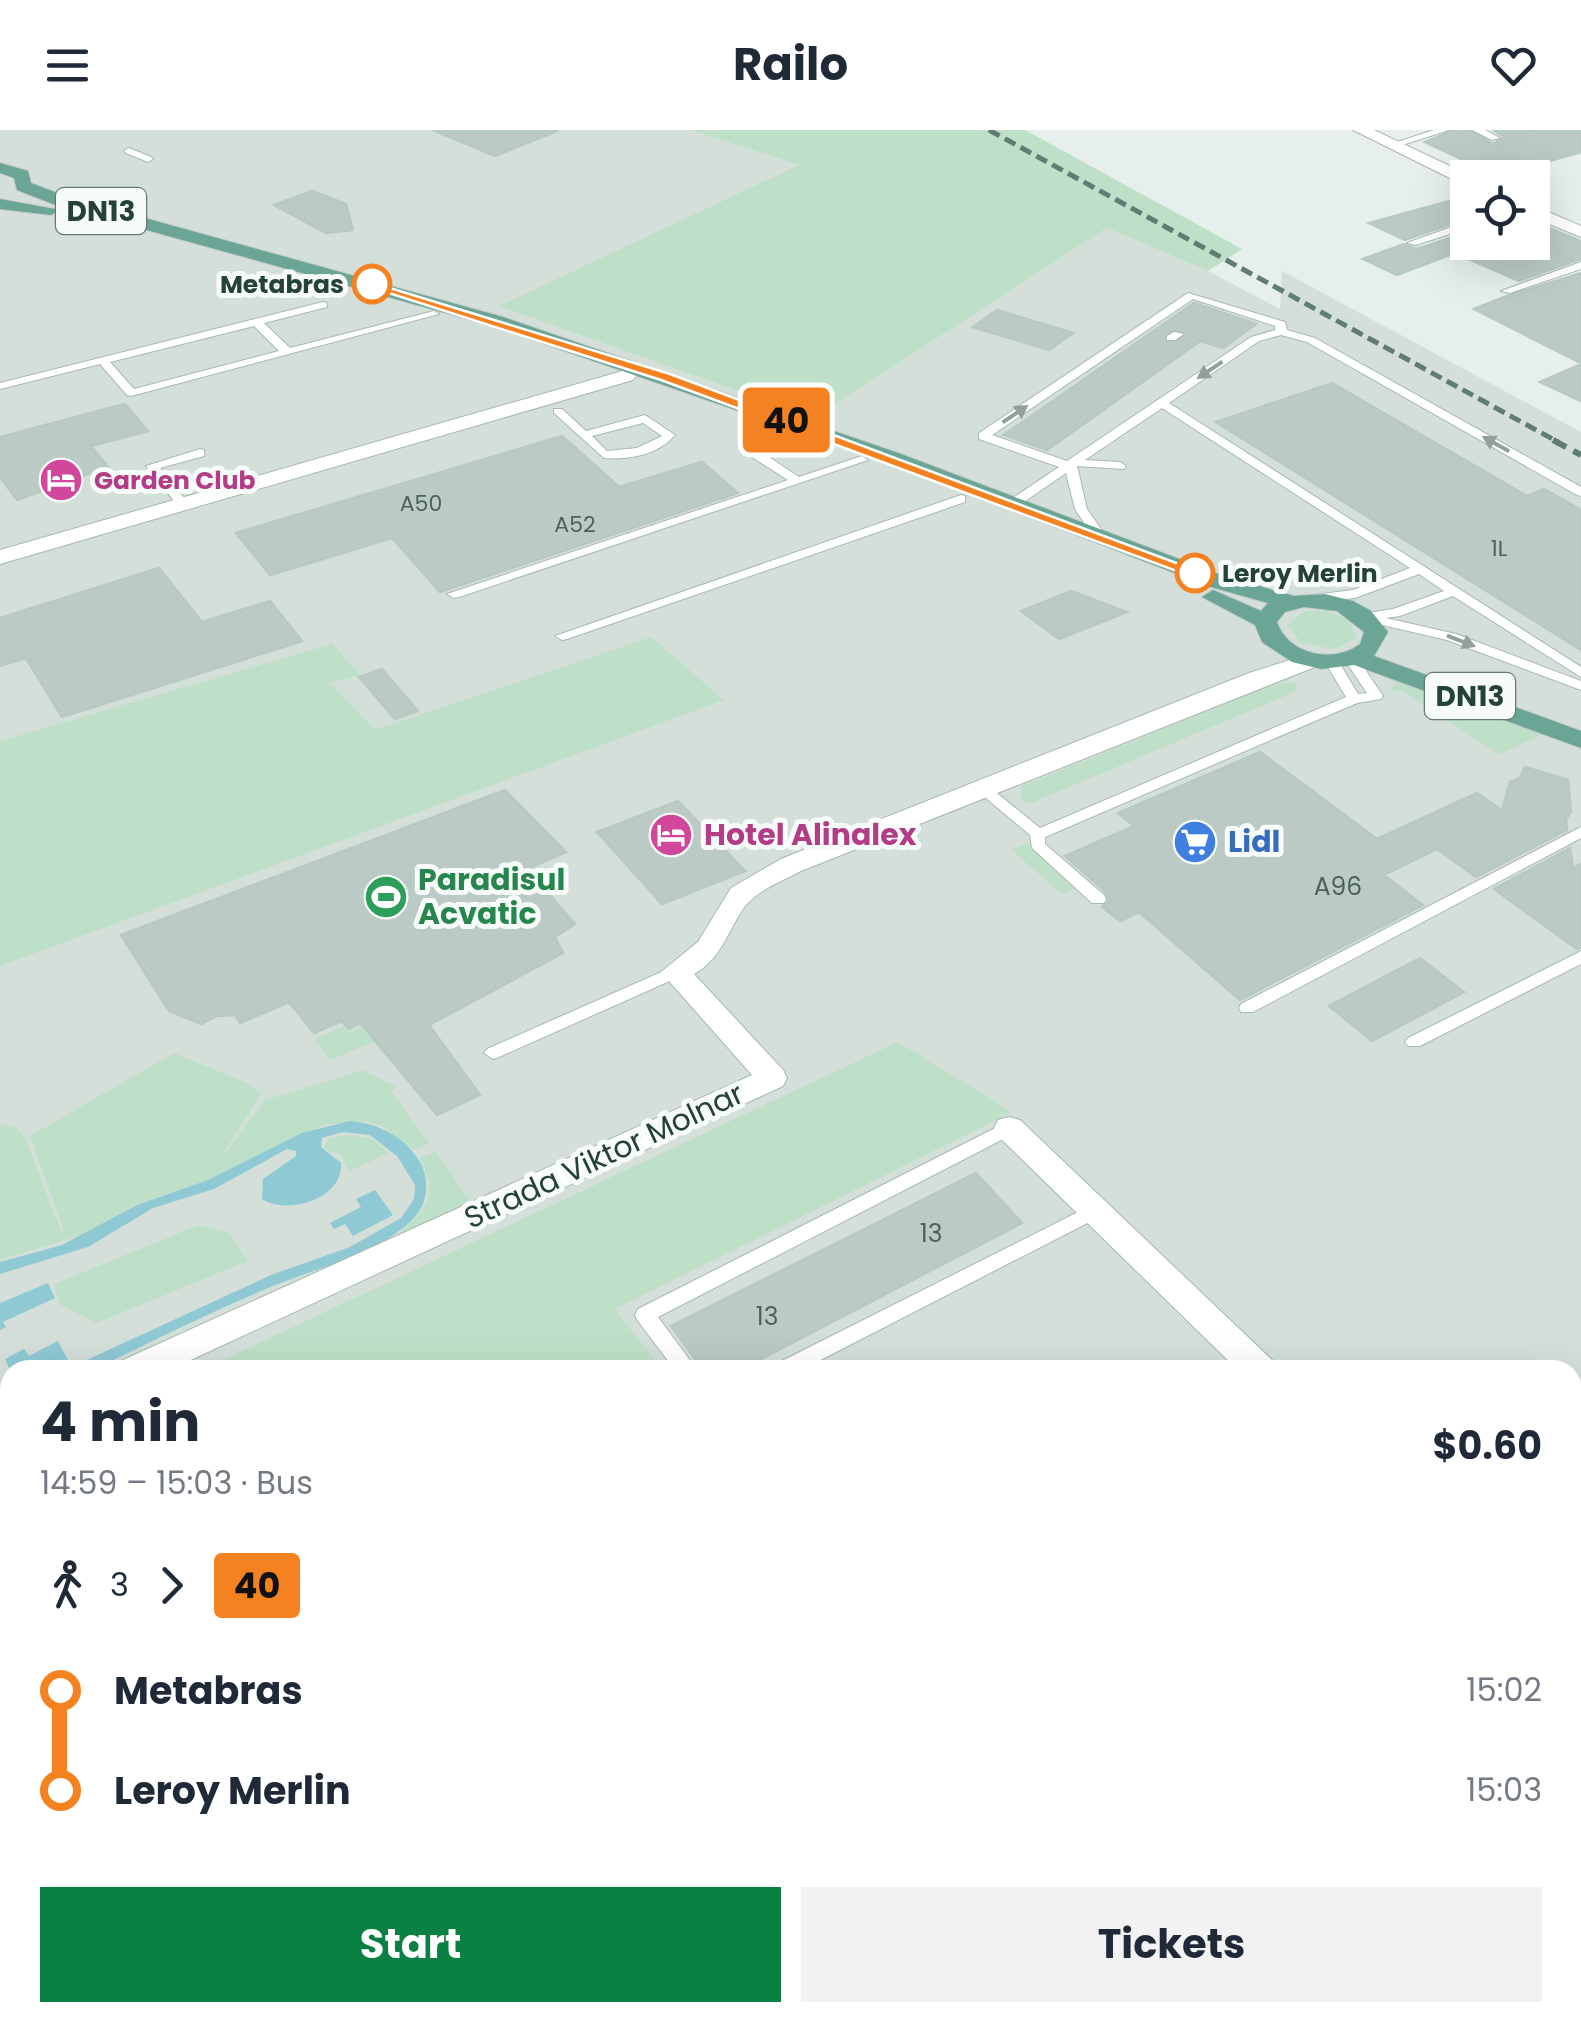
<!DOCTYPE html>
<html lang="en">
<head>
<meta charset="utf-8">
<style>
  :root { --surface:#fff; --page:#f2f2f3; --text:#1f2937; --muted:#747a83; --accent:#0b8043 }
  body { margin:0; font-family:Poppins,sans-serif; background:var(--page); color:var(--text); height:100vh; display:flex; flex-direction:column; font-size:38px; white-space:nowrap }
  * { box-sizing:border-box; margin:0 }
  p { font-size:32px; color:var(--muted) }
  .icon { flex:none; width:55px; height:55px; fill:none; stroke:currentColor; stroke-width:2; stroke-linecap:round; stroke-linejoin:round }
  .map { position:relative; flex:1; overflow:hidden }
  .panel { position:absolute; left:0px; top:1230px; width:1582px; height:662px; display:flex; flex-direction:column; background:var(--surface); border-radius:30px 30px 0 0; box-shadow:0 10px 40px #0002 }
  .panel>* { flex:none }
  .badge { padding:0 20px; border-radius:8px; font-size:35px; line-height:65px }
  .buttons { position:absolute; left:1450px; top:30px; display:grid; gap:20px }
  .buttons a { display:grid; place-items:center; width:100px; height:100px; border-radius:0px; background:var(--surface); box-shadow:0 10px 40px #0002; font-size:50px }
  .map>.badge { position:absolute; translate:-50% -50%; box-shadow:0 0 0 5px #fff }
  .legs { display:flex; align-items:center; gap:15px; height:110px; padding:0 40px; font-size:32px }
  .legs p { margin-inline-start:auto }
  .overview { display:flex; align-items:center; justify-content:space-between; height:170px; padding:0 40px }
  h1 { font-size:55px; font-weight:700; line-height:75px }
  .cta { display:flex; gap:20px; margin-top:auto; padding:20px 40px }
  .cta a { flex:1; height:115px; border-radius:0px; background:var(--accent); color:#fff; font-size:40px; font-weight:700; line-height:115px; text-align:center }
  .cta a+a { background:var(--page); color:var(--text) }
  ul { padding:0 40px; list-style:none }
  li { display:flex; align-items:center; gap:35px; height:100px; font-size:38px }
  li i { display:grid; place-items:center; width:15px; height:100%; margin:0 12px; background:currentColor }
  li i::after { content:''; width:25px; height:25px; margin:-12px; border:8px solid; border-radius:50%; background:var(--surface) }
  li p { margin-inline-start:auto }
  li:first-child i { background:linear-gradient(#0000 50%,currentColor 0) }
  li:last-child i { background:linear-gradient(currentColor 50%,#0000 0) }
  header { display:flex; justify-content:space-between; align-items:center; height:130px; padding:0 40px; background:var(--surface); font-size:45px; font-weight:700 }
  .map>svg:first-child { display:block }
</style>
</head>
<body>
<header><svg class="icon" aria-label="menu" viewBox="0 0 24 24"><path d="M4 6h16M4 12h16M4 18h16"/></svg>Railo<svg class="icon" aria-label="heart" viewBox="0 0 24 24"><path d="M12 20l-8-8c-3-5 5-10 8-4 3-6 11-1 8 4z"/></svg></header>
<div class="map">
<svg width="1581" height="1892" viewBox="0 0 1581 1892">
  <rect width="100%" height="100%" fill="#e6efeb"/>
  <path fill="#d4dfda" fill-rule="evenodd" d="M0,0H690L800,35L500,176L814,288L1107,98L1208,141L1280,179L1282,141L1581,302V1892H0ZM10,1240H1572V1882H10Z"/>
  <path fill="#bfe0c8" d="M690,0H1025L1242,119L1208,141L1107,98L814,288L499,176L799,35Z
    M1305,481H1328L1348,489L1357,508L1334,519L1301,513L1287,495Z
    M651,507L724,570L0,836V611L332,514L361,545L330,553L375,600Z
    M1296,552L1297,561L1029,674L1020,669L1022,656L1275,554Z
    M1396,552L1410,556L1543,604L1499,625L1403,561L1390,560Z
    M1026,713L1077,758L1062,764L1011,720Z
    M344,896L349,902L360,897L368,905L382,899L388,906L330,930L314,909Z
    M898,912L1012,982L615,1179L662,1240H202Z
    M174,923L245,952L261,964L216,1035L265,970L363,940L397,957L391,961L429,1013L413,1020L384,997L369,992L325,994L208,1050L135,1075L85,1104L0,1130V994L14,996L25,1008L61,1101H64L30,1006Z
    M349,1005L373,1009L388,1023L348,1042L342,1025L324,1019L329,1008Z
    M436,1021L473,1076L381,1118C414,1088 445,1077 420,1028Z
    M199,1095L229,1102L248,1131L96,1193L59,1174L54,1154Z
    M10,1330V1882L579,1883L563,1892H0V1335Z"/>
  <path fill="#8ec9d4" d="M350,991C379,994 404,1006 420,1032C430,1050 428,1074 413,1089C377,1125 313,1139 268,1158C209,1183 150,1212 93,1240H65L271,1145L350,1117L401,1088L414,1069L415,1055L397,1026L370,1005L342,1002L322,1008L321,1017L341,1033C344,1068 288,1086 262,1069L263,1049L296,1026V1021L287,1019L214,1059L153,1078L88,1117L0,1144V1132L62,1115L137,1075L208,1050L302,1003Z
    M375,1060L393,1085L353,1106L345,1094L334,1099L330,1093L361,1077L356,1069Z
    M48,1153L55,1168L3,1192L6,1197L0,1200V1173Z
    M58,1211L69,1232L52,1240H10L5,1229L24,1219L29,1226Z"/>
  <path fill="#bbcac4" stroke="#b8c9c2" stroke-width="2.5" d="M433,0H556L557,1L495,26Z
    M1454,0H1469L1493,14L1504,7L1493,0H1581V22L1497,46L1425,12Z
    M312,61L346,74L353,100L326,103L274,75Z
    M1468,66V88L1405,110L1369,93Z
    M1532,91L1581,111V129L1519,151L1455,123L1397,145L1363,129L1404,114L1417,119L1468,102V112L1532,113Z
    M1581,143V233L1474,179L1507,166Z
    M1194,173L1256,194L1223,218L1200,211L1047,320L1004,305Z
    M997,180L1073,203L1049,220L973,197Z
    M1581,234V271L1540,252Z
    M1332,253L1527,366L1544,359L1581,380V520L1216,292Z
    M125,274L148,301L91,316L108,337L17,370L0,347V307Z
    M562,306L619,357L702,332L738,363L440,462L392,408L270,445L236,403Z
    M159,438L202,492L270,471L302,511L62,587L26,528L0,536V488Z
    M1071,461L1127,482L1059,509L1021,481Z
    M382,539L418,581L395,589L359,547Z
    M1260,622L1377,709L1477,663L1502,680L1510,652L1520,648L1525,637L1568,650L1571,682L1566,689L1567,700L1476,747L1437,719L1384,745L1423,775L1240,870L1139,782L1120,791L1102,777L1109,771L1106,762L1065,726L1134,696L1118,683Z
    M505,660L566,722L527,739L575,794L555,807L563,823L429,895L480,965L437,985L360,893L349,899L342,891L314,903L289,872L240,893L235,885L217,886L201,894L169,881L121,805Z
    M678,671L745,741L662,774L597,702Z
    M1570,718L1573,738L1581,734V817L1577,819L1494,759Z
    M1420,828L1464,862L1372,911L1329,876Z
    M976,1043L1022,1093L740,1240H703L671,1196Z"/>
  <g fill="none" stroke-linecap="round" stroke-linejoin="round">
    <g stroke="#a8b8b2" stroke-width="2">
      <path id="service" d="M1434,0H1449L1393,18L1388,15Z
        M1472,0H1485L1500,8L1492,10Z
        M129,18L151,27L153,29L148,32L126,23L124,21Z
        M1468,91V98L1416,115L1407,113Z
        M1581,132V139L1510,163L1501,161Z
        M1188,163L1285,192L1287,200L1315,208L1581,357V366L1577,365L1307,212L1281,205L1259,211L1169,273L1581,537V547L1453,466L1400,486L1386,488L1456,504L1581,551V560L1447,510L1361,490V484L1393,479L1444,461L1419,444L1355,468L1306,472V466L1353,460L1410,438L1162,278L1085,330L1120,332L1126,336L1124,339L1077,336L1087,379L1106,406L1105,409H1095L1075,379L1066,343L1018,376H1010V370L1059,337L979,309V303ZM1193,169L1275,196V200L1251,207L1067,331L992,305Z
        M323,172L327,173V177L264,193L290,218L434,181L439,184L131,266L127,265L100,234L0,259V253ZM254,196L279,221L134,259L110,232Z
        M1174,202L1184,204L1175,210H1167V206Z
        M554,279H562L586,301L645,285L675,305C658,325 629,330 604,328L554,283ZM643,293L662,306L637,318L607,321L592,306Z
        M747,318H755L799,347L862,326L868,330L459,467L454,468L447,464L788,350L747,324Z
        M200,319L204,320V326L160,338L189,374L179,377L146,336Z
        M961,365L965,366V372L567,509L562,510L555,506Z
        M1351,525L1356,526L1383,566L1381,569L1357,573L1045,707V714L1104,765L1106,769L1104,773H1092L1032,718L1030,705L974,658L977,655H987L1040,698L1346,567L1325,532L1327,529H1337L1358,564L1367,563L1344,529Z
        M1581,697V708L1253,882H1241L1239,878L1241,874Z
        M1581,821V834L1420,916H1408L1405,912L1408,908Z
        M675,836L683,842L681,846L499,927L493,929L484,923L487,919Z
        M1009,991L1015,993L1018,998L1015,1003L658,1187L697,1240H675L638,1191L635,1185L638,1179Z
        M1094,1074L1101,1076L1103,1081L1101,1086L801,1240H773L776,1234Z"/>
    </g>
    <g stroke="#a8b8b2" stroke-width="2">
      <path id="minor" d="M626,240L636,246L633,250L0,434V420Z
        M1312,523L1324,530L1320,535L801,741C782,751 760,759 746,775C727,800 723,828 694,844L783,940L787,948L783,956L169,1240H118L123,1230L752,945L661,842L698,812L731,758L781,729L1249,543Z
        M1009,987L1020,990L1272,1230L1277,1240H1238L998,1006L994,998L998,990Z
        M10,1282V1313L0,1317V1286Z
        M1572,1468L1581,1471V1510L1572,1507Z"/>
    </g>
    <g stroke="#a8b8b2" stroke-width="2">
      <path id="tertiary" d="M1353,0H1374L1475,48H1468V55L1462,54Z
        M1532,75L1581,96V107L1532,87Z"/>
    </g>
    <g stroke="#c2cac8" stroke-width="2">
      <path id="primary" d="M0,33L28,41L31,53L65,66L503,187L901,324L1227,447L1294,466L1325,464L1353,471L1371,481L1388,502L1374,526L1581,601V618L1354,535L1321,539L1292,532L1262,512L1255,495L1202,467L1213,460L1261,481L1268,473L1211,457L887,332L489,195L53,74L17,60L14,48L0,43ZM1304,477L1337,481L1364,502L1360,514C1334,534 1288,525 1277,492L1285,482Z
        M0,69L60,80L51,85L0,79Z"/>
    </g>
    <use href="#service" fill="#fff" fill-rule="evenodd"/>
    <use href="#minor" fill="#fff" fill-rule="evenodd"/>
    <use href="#tertiary" fill="#fff" fill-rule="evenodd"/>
    <use href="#primary" fill="#6aa596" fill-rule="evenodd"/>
    <path stroke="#5f7d75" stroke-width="5" stroke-dasharray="12 6" stroke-linecap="butt" d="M989,0L1558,312"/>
    <path stroke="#5f7d75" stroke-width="6" stroke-dasharray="15 8" stroke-linecap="butt" d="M1553,310L1581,325"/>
  </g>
  <defs><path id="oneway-solid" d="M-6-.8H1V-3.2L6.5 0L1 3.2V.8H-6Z" transform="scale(2.5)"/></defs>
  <g fill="#92a09c">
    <use href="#oneway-solid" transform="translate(1210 240) rotate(146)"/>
    <use href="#oneway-solid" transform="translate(1015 284) rotate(-34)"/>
    <use href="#oneway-solid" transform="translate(1496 314) rotate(-151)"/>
    <use href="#oneway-solid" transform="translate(1461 511) rotate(21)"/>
  </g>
  <path fill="#f58220" stroke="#fff" stroke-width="2.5" d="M367,151L670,244L1203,443L1190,446L661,250L367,156Z"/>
  <defs>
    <g id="hotel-disc" transform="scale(2.25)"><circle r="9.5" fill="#d1479c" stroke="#f7fbf9"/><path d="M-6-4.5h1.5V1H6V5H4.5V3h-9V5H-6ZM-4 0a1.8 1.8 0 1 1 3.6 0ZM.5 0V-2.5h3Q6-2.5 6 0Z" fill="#fff"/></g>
    <g id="supermarket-disc" transform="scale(2.25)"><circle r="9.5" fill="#3f7fe0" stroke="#f7fbf9"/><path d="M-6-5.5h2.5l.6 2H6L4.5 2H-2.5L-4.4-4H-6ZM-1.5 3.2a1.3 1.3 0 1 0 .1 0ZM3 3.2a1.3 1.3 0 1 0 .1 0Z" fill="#fff"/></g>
    <g id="stadium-disc" transform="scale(2.25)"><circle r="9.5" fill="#2e9e5b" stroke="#f7fbf9"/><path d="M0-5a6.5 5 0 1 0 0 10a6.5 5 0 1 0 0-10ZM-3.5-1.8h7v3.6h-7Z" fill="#fff"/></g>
  </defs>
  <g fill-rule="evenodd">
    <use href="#hotel-disc" x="61" y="350"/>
    <use href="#hotel-disc" x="671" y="705"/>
    <use href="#supermarket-disc" x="1195" y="712"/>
    <use href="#stadium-disc" x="386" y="767"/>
  </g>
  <g fill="#fff" stroke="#f58220" stroke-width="5">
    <circle cx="372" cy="154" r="18"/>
    <circle cx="1195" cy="443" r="18"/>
  </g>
  <g text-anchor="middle" stroke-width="10" stroke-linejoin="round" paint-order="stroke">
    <g font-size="22" fill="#4a645c">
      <text x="421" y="381">A50</text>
      <text x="575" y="402">A52</text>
      <text x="1499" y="426">1L</text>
    </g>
    <g font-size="25" font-weight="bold" fill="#24423a" stroke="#f7fbf9" text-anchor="end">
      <text x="344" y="163">Metabras</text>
      <text x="1222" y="452" text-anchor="start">Leroy Merlin</text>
    </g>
    <g font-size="25" font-weight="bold" fill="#b23c85" stroke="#f7fbf9" text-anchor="start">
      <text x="94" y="359">Garden Club</text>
    </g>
    <g font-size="25" fill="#4a645c">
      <text x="1338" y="765">A96</text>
      <text x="931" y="1112">13</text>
      <text x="767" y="1195">13</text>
    </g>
    <g fill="#f7fbf9" stroke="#637a73" stroke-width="2.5">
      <rect x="56" y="58" width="90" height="46" rx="8"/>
      <rect x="1425" y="543" width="90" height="46" rx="8"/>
    </g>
    <g font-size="28" font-weight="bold" fill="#24423a">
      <text x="101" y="91">DN13</text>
      <text x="1470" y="576">DN13</text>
    </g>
    <g font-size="30" font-weight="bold" fill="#b23c85" stroke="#f7fbf9" text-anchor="start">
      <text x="704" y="715">Hotel Alinalex</text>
    </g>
    <g font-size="30" font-weight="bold" fill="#366cbe" stroke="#f7fbf9" text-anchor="start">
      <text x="1228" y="722">Lidl</text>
    </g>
    <g font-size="30" font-weight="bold" fill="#27864d" stroke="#f7fbf9" text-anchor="start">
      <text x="418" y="760">Paradisul<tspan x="418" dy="34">Acvatic</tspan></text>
    </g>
    <g font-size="30" fill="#24423a" stroke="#f7fbf9">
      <text transform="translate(604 1026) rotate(-25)" y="10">Strada Viktor Molnar</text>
    </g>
  </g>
</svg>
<div class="buttons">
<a><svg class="icon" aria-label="locate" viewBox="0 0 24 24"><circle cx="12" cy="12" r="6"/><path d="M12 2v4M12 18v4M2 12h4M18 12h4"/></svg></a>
</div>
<b class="badge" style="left:786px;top:290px;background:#f58220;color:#111">40</b>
<section class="panel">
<div class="overview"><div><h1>4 min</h1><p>14:59 – 15:03 · Bus</p></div><b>$0.60</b></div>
<div class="legs"><svg class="icon" aria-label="walk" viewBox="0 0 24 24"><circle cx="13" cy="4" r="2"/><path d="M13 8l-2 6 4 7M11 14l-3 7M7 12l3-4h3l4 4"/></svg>3<svg class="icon" aria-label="forward" viewBox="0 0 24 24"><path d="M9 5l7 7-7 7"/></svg><b class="badge" style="background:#f58220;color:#111">40</b></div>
<ul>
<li><i style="color:#f58220"></i><b>Metabras</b><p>15:02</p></li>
<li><i style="color:#f58220"></i><b>Leroy Merlin</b><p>15:03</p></li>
</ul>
<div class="cta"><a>Start</a><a>Tickets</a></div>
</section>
</div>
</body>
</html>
